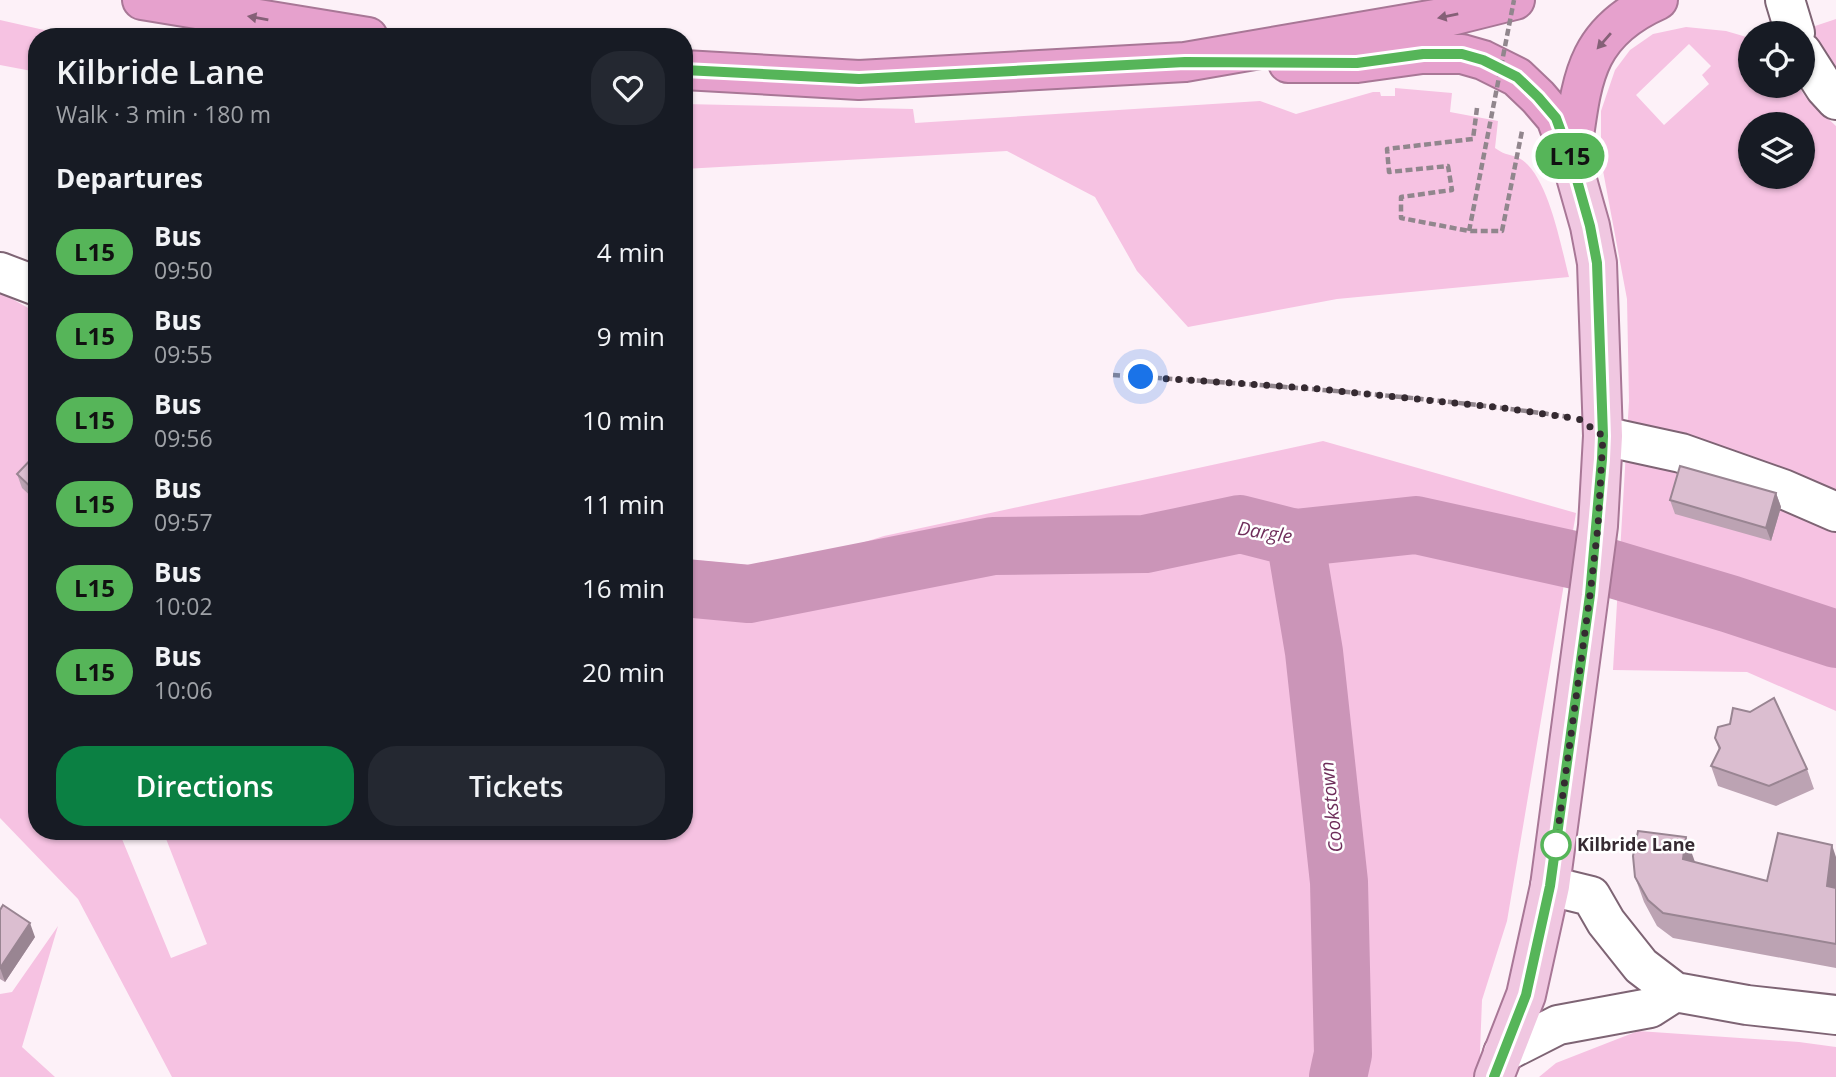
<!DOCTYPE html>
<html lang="en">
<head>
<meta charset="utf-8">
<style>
  :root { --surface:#171b24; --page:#242831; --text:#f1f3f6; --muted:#9ea1a6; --accent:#0b8043 }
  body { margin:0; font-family:"Open Sans",sans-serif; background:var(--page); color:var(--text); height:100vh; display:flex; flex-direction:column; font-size:26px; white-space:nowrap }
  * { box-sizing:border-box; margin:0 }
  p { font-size:23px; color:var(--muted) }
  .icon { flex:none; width:38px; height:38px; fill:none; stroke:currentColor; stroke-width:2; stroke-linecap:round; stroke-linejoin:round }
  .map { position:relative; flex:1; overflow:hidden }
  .drawer { position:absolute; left:28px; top:28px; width:665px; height:812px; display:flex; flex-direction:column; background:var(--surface); border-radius:28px; box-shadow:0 2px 5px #0004 }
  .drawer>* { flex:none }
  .badge { padding:0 14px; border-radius:23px; font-size:24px; line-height:46px }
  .fabs { position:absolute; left:1738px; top:21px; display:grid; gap:14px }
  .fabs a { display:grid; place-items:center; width:77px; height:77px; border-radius:50%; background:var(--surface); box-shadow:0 2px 5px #0004; font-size:35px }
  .you { position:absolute; width:35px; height:35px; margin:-18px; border:5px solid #fff; border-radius:50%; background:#1a73e8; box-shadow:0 0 0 10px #1a73e833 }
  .map>.badge { position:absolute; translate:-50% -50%; box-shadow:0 0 0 4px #fff }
  h2 { padding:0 28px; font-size:26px; line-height:63px }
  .round { display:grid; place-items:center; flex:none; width:74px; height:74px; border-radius:28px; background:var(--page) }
  .headline { display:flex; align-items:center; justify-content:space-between; height:119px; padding:0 28px }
  h1 { font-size:33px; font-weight:600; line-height:52px }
  .action { display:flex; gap:14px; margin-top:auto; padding:14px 28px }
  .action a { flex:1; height:80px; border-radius:28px; background:var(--accent); color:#fff; font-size:28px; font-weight:600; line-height:80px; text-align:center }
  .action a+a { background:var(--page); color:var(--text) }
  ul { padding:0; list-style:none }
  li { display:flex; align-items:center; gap:21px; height:84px; padding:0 28px }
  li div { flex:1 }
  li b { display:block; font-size:26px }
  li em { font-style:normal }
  li .badge { min-width:77px; font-weight:700; text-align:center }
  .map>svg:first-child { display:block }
</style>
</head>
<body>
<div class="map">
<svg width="1836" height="1077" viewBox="0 0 1836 1077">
  <rect width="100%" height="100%" fill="#fdf1f8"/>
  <path fill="#f6c2e2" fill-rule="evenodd" d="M1836,19V81L1806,29Z
    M0,20L75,37H37V72L0,65Z
    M1686,27L1726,31L1750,38V86H1798L1807,99L1836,126V711L1747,672L1613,670L1629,401L1627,299L1601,160V111L1615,70L1630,50L1653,34ZM1689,44L1711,66L1702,75L1709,84L1664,125L1636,95ZM1750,124H1802V177H1750Z
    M1395,88L1452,93L1450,112L1498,121L1495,148C1506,156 1511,154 1519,158C1548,173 1561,247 1569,277L1337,299L1188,327L1137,271L1095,197L1007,151L684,169V104L913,109L915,123L1260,101L1296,114L1373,92H1380L1381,96H1395Z
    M0,292L37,313V831H138L122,839L171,958L207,944L163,831H684V559L781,568L884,536L1323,441L1576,513L1507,921L1482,1000L1479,1077H172L78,899L0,818Z
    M58,926L22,1047L55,1077H0V994L12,992Z
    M1638,1031L1799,1042L1836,1047V1077H1539L1556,1063Z"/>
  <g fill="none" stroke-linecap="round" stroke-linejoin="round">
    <path stroke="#cb95b8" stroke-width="58" d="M1295,538L1314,652L1339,882L1343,1054L1338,1077
      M684,588L749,594L993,546L1145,544L1240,524L1295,538L1416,525L1606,567L1730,604L1836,639"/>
    <g stroke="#7e6474" stroke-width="42">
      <path id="minor" d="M1785,0L1795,33
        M1802,52L1825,88L1836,100
        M0,272L37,286
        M1603,436L1681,453L1783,489L1836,512
        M1550,886L1591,896L1606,922L1641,966L1675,992L1747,1005L1836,1015
        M1503,1053L1558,1025L1650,1008L1675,992"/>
    </g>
    <g stroke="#a87796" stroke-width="42">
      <path id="major" d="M1494,1077L1526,995L1550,886L1598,526L1603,436L1597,263L1590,226L1571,159"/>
    </g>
    <g stroke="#a87796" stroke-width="42">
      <path id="highway" d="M142,0L368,37
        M1288,63H1357L1422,54H1462L1483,60L1517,77L1538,97L1556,118L1571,159
        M684,70L859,80L1185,62L1447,17L1515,0
        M1571,157C1582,84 1581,34 1658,0"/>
    </g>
    <path stroke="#91868d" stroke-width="4.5" stroke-dasharray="7 3.5" stroke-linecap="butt" d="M1477,108L1473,139L1387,149L1389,172L1448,166L1452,190L1401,197V218L1469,231H1502L1522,131
      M1469,231L1473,211
      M1113,375C1265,385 1418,395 1569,417"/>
    <use href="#minor" stroke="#fff" stroke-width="38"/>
    <use href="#major" stroke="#f0c7e1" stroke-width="38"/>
    <use href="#highway" stroke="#e6a1cd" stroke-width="38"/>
    <path stroke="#91868d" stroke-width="4.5" stroke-dasharray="7 3.5" stroke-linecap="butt" d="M1473,211L1514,0"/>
  </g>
  <path fill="#bca3b3" d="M37,453V502L22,488L17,474Z
    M1776,493L1781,507L1771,541L1675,514L1670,500Z
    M1715,738L1807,769L1814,789L1776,806L1718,786L1711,766L1719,750Z
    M1836,857V968L1673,938L1657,926L1644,902L1635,877L1695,862L1767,881Z
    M0,910L35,937L5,982L0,979Z"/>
  <path fill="#998592" d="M1776,493L1781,507L1771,541L1766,528Z
    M1686,837L1695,862L1683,859Z
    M1832,845L1836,857V911L1827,886Z
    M30,923L35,937L5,982L0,968Z"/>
  <path fill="#dbbed0" stroke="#998592" stroke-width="2" d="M37,453V493L17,474Z
    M1680,466L1776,493L1766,528L1670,500Z
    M1774,698L1807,769L1769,786L1711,766L1720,748L1715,738L1718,727L1730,724L1733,708L1750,712Z
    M1638,831L1686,837L1683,859L1767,881L1778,833L1832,845L1827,886L1836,888V944L1663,913L1648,900L1635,877L1633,856Z
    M3,905L30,923L0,968V910Z"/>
  <defs><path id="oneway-solid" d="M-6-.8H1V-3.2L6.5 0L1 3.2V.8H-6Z" transform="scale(1.75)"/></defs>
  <g fill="#856077">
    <use href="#oneway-solid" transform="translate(1448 16) rotate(168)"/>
    <use href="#oneway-solid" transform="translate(258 18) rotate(-170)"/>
    <use href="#oneway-solid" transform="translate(1604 41) rotate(131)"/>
  </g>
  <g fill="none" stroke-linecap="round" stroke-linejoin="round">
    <g stroke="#fff" stroke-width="16">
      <path id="line" d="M684,70L859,79L1185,62L1357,63L1423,54H1462L1483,60L1517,77L1538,97L1556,118L1571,159L1590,226L1597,263L1603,436L1602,459L1590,595L1550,886L1526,995L1494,1077"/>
    </g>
    <use href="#line" stroke="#56b559" stroke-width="10"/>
    <path stroke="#352a31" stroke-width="7" stroke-dasharray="0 12.6" d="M1141,377L1309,388L1504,408L1579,419L1603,436L1598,526L1590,595L1556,845"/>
  </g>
  <circle fill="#fff" stroke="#56b559" stroke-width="3.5" cx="1556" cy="845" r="14"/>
  <g text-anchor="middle" stroke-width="5" stroke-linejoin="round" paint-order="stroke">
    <g font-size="18" font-weight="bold" fill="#352a31" stroke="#fff" text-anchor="start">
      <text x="1577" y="851">Kilbride Lane</text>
    </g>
    <g font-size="19" font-style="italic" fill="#6e2d5a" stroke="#fff">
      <text transform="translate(1265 532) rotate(9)" y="7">Dargle</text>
      <text transform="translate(1331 807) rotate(-96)" y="7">Cookstown</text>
    </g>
  </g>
</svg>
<div class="fabs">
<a><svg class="icon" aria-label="locate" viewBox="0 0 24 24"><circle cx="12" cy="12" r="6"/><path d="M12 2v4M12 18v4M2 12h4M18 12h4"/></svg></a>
<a><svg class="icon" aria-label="layers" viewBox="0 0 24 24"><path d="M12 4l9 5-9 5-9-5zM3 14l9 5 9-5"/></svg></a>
</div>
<div class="you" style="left:1141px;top:377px"></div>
<b class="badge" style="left:1570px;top:156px;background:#56b559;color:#111">L15</b>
<section class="drawer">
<div class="headline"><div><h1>Kilbride Lane</h1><p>Walk · 3 min · 180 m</p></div><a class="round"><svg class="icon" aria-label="heart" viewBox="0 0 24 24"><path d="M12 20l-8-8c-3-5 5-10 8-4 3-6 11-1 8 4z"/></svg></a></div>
<h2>Departures</h2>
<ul>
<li><span class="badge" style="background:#56b559;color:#111">L15</span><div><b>Bus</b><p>09:50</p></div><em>4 min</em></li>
<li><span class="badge" style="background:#56b559;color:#111">L15</span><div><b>Bus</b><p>09:55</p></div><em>9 min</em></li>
<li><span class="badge" style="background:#56b559;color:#111">L15</span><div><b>Bus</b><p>09:56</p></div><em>10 min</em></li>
<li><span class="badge" style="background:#56b559;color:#111">L15</span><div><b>Bus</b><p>09:57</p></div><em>11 min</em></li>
<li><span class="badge" style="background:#56b559;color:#111">L15</span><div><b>Bus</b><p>10:02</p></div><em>16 min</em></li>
<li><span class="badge" style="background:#56b559;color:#111">L15</span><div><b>Bus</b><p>10:06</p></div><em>20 min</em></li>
</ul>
<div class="action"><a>Directions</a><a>Tickets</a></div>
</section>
</div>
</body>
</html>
